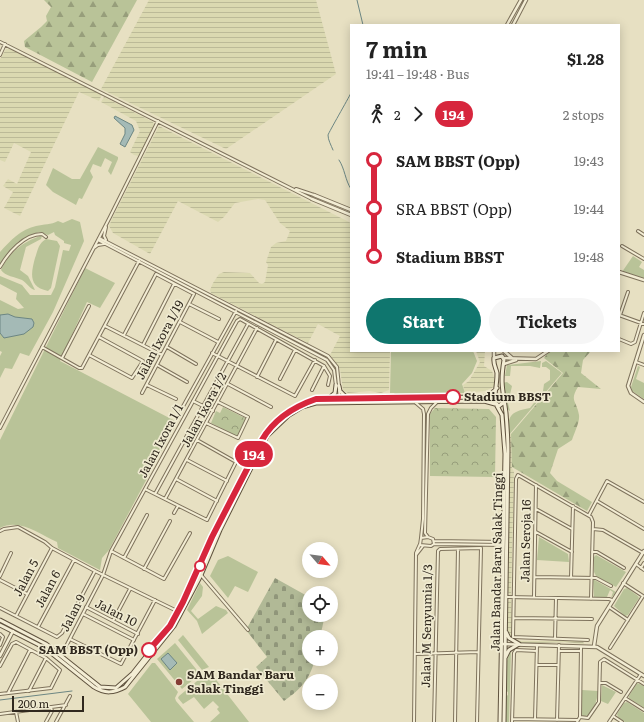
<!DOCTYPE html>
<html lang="en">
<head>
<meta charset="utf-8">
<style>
  :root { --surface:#fff; --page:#f6f6f6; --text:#222; --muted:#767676; --accent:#0f766e }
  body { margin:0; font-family:Literata,serif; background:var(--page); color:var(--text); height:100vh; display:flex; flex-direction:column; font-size:15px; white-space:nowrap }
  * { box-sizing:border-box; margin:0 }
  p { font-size:13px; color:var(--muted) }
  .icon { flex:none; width:22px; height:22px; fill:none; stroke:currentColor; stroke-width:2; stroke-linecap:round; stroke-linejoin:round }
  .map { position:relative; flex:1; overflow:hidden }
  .panel { position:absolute; left:350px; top:24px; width:270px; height:328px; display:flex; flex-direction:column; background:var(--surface); border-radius:0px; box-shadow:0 2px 10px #0003 }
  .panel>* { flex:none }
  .badge { padding:0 8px; border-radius:13px; font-size:14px; line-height:26px }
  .needle { width:26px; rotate:118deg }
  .tools { position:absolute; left:302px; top:542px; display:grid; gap:8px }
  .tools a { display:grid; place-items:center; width:36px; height:36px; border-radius:50%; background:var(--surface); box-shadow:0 2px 10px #0003; font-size:20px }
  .scale { position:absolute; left:12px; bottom:10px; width:72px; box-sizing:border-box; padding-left:4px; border:2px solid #30281e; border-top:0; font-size:11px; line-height:14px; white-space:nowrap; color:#30281e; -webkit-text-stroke:3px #efead0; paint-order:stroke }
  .map>.badge { position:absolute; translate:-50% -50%; box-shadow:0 0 0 2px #fff }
  .legs { display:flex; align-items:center; gap:6px; height:44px; padding:0 16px; font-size:13px }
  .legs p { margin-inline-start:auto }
  .overview { display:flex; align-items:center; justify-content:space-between; height:68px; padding:0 16px }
  h1 { font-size:22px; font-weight:700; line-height:30px }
  .cta { display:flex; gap:8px; margin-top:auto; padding:8px 16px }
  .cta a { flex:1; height:46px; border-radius:24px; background:var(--accent); color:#fff; font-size:16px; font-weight:700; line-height:46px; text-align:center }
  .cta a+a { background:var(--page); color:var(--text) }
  ul { padding:0 16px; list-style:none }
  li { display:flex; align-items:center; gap:14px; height:48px; font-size:15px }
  li i { display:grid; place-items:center; width:6px; height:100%; margin:0 5px; background:currentColor }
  li i::after { content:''; width:10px; height:10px; margin:-5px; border:3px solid; border-radius:50%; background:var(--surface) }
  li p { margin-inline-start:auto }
  li:first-child i { background:linear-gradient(#0000 50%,currentColor 0) }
  li:last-child i { background:linear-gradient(currentColor 50%,#0000 0) }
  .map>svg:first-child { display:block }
</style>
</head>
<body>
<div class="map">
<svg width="644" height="722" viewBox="0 0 644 722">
  <defs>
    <pattern id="farmland-rules" width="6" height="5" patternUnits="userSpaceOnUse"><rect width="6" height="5" fill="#dbd9b1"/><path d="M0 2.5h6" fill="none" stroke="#bcba98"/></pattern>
    <pattern id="forest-firs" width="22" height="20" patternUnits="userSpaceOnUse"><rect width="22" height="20" fill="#b9c398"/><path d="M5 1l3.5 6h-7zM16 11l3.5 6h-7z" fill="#979e7b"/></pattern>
    <pattern id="cemetery-stones" width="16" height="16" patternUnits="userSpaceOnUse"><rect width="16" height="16" fill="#b1b996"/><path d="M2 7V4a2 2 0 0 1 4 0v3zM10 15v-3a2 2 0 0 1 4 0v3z" fill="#90967a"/></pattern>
    <pattern id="park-crowns" width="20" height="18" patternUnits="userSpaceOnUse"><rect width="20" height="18" fill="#b9c398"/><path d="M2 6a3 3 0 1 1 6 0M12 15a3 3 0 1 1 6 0" fill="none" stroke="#979e7b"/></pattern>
  </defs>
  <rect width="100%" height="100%" fill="#e7e0c2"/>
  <path fill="url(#farmland-rules)" d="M149,0H316L336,74L226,149L101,89Z
    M6,49H10L102,94L99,101L79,92L20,216L4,208L13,192L3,186L8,179L17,184L31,152L14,143L5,162L0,160V59Z
    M104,97L153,122L154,125L139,156L134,155L130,152L140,131L136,121L101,102Z
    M159,126L351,223V351H390L389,390L381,393L370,391L348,393L343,390L340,369L330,355L340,336L318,324L308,343L211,293L210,290L213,283L219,274L224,272L250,273L259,283L262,284L265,282L268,265L266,262L271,247L276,243L286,241L290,231L280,223L265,200L258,199L235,203L224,217L218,222L178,201L150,254L113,233L109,226L112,219Z
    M476,351H485L484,366L492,371L494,377V387L485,391L465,393L463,385L469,381L480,362Z
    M511,433L512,468L514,472L511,596L508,592L509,436Z
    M511,599L512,638L520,641H583L584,644L565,642L520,644L509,638L507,633V609L508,602Z"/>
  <path fill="#b9c398" d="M98,147L118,157V159L111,175L108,171L112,162L105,158L101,167L93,164L90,171L93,177L82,199L79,198L76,205L53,192L46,185L53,168L72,179H80Z
    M72,219L80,222L84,241L53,312L29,356L20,353L12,369L5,368L0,378V356L2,352L0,351V300L18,309L24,308L16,299L17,293L0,284V276L22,285L30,295H51L55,287L63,250L69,251L71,245L64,243V241L55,235L54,232L48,235L39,232L18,242L0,264V252C11,240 20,230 36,226C44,224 51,225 58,221L63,223Z
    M40,236H42L41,239L26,247L20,270L28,276L35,290C30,289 27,283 22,280C15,277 5,276 1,270C8,253 23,242 40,236Z
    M46,239L57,241L60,246L51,288L48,291C28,287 31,273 35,258C38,250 38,244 46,239Z
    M633,256L642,262L639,267L644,270V279L622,272Z
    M85,268L115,283L100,308L87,302L60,361L177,422L109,550L102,558L100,570L58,548L57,542C39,534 19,518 0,528V440Z
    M391,351H473L477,361L472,373L462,384L465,393H457L458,396H396L394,393H390Z
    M541,361L540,368L530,366H511L510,376H505L507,365Z
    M546,361L562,373L508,436C508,416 509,412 530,408L537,399L536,393L543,391L544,384L550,380V370L546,367H542V363Z
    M638,366L640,367L636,379L644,383V399L632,391L631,387Z
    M507,382L512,386L508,403L510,411L507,409L502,383Z
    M539,537L568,554L569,562L537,560Z
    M596,555L626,572L616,587L596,576L594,572V557Z
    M228,556L258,572L248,592L235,586L228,598L210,576L218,560Z
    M593,579L616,592L611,598L613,592L610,590L607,597H594Z
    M200,583L203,587L202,596L191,611L198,619L216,606L226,610L228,613L202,634L197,621L187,610Z
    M627,588L638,596L639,598L628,615L625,616L614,606L624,589Z
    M183,635L209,667L202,670L178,640Z
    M175,643L200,674L182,689L157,659Z
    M511,651L509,722H506L505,697L508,695V692L506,691C506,679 504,661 511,651Z
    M152,663H155L178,692L175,698L176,701L194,722H151L128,694Z
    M208,672H210L249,722H210L220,713L217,709L219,707L213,701L204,709L194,697L183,704L178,698L179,696Z
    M637,683L644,686V708L629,698V696Z
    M602,685L616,692L608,704L601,701Z
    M582,690L598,691C597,701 594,712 585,717L582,716Z
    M627,702L644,713V722H625L618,717L617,714L624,703Z"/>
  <path fill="url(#forest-firs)" d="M44,0H137L92,82L25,47L24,41L41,27L47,21L46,16L51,7Z
    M549,351H591L583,360L581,373L601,389L578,387C569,401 577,401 579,415C580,422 574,433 572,440L558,449L550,473L557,481L592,502L587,511L512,467L511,434L563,373L544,358Z"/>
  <path fill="url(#cemetery-stones)" d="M275,578L309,597V615H325L320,637H309V659H315C310,679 301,689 284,701L256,667L267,657L246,630Z"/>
  <path fill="url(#park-crowns)" d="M223,407L245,418V421L238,435L236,436L211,423L216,411L220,413Z
    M435,408L489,409L496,417L495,477L430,476V414Z"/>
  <path fill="#a4bab6" stroke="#6c8683" d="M115,116L132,125L134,130L125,147L120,144L125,134V128L114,118Z
    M8,314L15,317L32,319L34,323L33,327L24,334L4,338L0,333V315Z
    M168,653L177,663L170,670L161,659Z"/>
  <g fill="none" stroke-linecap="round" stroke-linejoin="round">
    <path stroke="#6c8683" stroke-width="1" d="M357,0L363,25
      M333,150C331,145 328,140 328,135C329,132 348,99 351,93
      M339,160C345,169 345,180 351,189
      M0,700L72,691"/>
    <g stroke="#7e725c" stroke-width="4">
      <path id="minor" d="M0,42L312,199
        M0,55L5,44
        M296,189L314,195
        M106,227L104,236L106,240
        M638,231L644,235
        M99,238L328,356L337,367L339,386
        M98,240L327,360L334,370L336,386
        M622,246L644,259
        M94,248L98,245L104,244
        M0,267C8,253 24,234 42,234L46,237
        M189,304L219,319
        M619,315L644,324
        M620,315L628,292
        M180,322L218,342
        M105,326L162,355
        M124,335L156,274L194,294L142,393
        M619,339L631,344L635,342L644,313
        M143,345L174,284
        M42,347L79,368H82L139,261
        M167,347L196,364
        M212,353L295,396L315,360
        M89,355L132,378L143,361L99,337
        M62,358L89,306
        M636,362L644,365
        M157,365L187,382
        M257,377L276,340
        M280,379L295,350
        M228,384L271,407
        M147,385L176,399
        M312,390L324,366
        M339,390L340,403
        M193,401L213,411
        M416,403L423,409L424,414L423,519L421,538
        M181,410L236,311
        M206,423L238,438L248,417L218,402
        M0,428L110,217L158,121
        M187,460L227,481
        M176,479L217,501
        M145,489L207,520L236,462L197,440
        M155,494L248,324
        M165,499L257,328
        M597,501L644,529
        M536,509L572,529
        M174,513L178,506
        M589,515L607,481L644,502
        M593,529L603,530L643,553
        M0,531L4,529L18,527L45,542L52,548L95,571L179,612
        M536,532L572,552
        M428,537L425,533L428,414L431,408L437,402
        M428,537L433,539L434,544L431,546L420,545L421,538Z
        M434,541L503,542
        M497,542L503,536
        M434,544L503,545
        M497,546L503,553
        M111,551L164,579L190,533
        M592,552H597L624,568
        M416,555L423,546
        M124,558L147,515
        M636,564L644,570
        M641,568L644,563
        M144,569L170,521
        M197,573L201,575L248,630
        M0,576L11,553
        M535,577L596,578L611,586
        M571,578L573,506
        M0,580L27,594
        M623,583L643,596
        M506,597L609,599L612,600
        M534,597L536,485
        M86,607L138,634
        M609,607L628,620
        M0,608L57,637L62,633L95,571
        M83,614L134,640
        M16,616L52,548
        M514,618L592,619
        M113,621L130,589
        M38,627L74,560
        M0,634L3,637L0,645
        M70,639L121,664L155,600
        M555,639L556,598
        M588,640L513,637L516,479L518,475L591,517L593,522L591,599
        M610,648L643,596
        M559,651H581
        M416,654L478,652
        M61,656L103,575L111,551L237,321L240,319L324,366L330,376L328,385
        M537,665H558
        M600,683H606L621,692
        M29,691L46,658
        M8,693L30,650
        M0,694L51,688L60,670L46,658L16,642L12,644L0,666
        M625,698L644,710
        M16,712L18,722
        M0,714L66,705
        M613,716L622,722
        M580,717L588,718L599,702L600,662L604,659L644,684
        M512,719L578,720
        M535,719L537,645
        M557,720L559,645
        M46,722L52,711L51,707
        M56,722L70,696
        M414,722L416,553L420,544
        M434,722L438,551L440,549L481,548L477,722
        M455,722L458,549
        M512,722L514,653L516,650L537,651
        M577,722L580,717L581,647
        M609,722L641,674"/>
    </g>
    <g stroke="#7e725c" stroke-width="4.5">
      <path id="tertiary" d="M507,25L521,0
        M513,25L526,0
        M314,195L351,210
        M312,199L351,215
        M619,272L644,280
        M644,335L628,386L631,393L644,402
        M504,351L512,358
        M494,358V351
        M503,358L536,359L548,351
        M504,364L516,360
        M503,644L597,647L644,676
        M594,646L597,626L644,551
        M0,656L13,631"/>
    </g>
    <g stroke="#60533f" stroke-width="5">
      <path id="secondary" d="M339,386L340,391L347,398
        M328,399L335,393L336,385
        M497,406L502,415L505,454L500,722
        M0,620L46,644L100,687L116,688L133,673L170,626L183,602L213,537L262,440C274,419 293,407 316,399L484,397L491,394L497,388
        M0,625L45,648L94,687C105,694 114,693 125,687L174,626L201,575L220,530L267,436L289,415L302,407L316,403L484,401L495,404
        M506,632L509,638L519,644
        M505,658L509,650L519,644
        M504,722L508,451C508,438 507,425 506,413C503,390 500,384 504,360L502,356L494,358C493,364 496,368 497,373C497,384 495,392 494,402L499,406L504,402"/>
    </g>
    <use href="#minor" stroke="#f3edd4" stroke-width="2"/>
    <use href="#tertiary" stroke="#f3edd4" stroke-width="2.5"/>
    <use href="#secondary" stroke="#f3edd4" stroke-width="3"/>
  </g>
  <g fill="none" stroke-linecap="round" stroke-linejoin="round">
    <g stroke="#fff" stroke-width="9">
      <path id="line-1" d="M149,650L170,626L183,602L212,537L262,440C274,419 293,407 316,399L453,397"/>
    </g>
    <use href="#line-1" stroke="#d7263d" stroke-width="6"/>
  </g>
  <g fill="#fff" stroke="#d7263d" stroke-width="2">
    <circle cx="453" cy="397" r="7"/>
    <circle cx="200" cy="566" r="5"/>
    <circle cx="149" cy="650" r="7"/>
  </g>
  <circle fill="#853c34" stroke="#efead0" stroke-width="1.5" cx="179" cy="682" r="4"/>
  <g text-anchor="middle" stroke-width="3.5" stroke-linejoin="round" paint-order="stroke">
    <g font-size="12" fill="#30281e" stroke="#efead0">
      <text transform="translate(160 340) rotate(-62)" y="4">Jalan Ixora 1/19</text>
      <text transform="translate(204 410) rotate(-62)" y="4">Jalan Ixora 1/2</text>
      <text transform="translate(161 441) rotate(-62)" y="4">Jalan Ixora 1/1</text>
      <text transform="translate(526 541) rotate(-89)" y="4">Jalan Seroja 16</text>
      <text transform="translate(497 562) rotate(-89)" y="4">Jalan Bandar Baru Salak Tinggi</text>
      <text transform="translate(26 578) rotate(-62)" y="4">Jalan 5</text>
      <text transform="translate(48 589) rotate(-62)" y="4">Jalan 6</text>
      <text transform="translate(73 613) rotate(-63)" y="4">Jalan 9</text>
      <text transform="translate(116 613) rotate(27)" y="4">Jalan 10</text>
      <text transform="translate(427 626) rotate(-89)" y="4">Jalan M Senyumia 1/3</text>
    </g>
    <g font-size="12" font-weight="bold" fill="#30281e" stroke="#efead0" text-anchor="start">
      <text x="464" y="401">Stadium BBST</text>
      <text x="138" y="654" text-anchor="end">SAM BBST (Opp)</text>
    </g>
    <g font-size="12" font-weight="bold" fill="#30281e" stroke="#efead0" text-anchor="start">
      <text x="187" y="679">SAM Bandar Baru<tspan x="187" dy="14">Salak Tinggi</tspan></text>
    </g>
  </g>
</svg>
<div class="tools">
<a><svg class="needle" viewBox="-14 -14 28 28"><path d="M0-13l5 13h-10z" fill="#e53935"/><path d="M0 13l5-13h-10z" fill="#767676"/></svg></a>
<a><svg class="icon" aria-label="locate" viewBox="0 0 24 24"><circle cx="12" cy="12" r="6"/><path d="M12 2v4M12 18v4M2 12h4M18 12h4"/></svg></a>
<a>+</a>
<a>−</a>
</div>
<div class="scale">200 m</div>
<b class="badge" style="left:254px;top:454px;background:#d7263d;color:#fff">194</b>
<section class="panel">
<div class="overview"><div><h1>7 min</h1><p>19:41 – 19:48 · Bus</p></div><b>$1.28</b></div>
<div class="legs"><svg class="icon" aria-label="walk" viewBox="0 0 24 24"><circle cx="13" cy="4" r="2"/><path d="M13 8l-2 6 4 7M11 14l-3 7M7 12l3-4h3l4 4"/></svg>2<svg class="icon" aria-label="forward" viewBox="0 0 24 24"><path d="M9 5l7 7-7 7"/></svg><b class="badge" style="background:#d7263d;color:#fff">194</b><p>2 stops</p></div>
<ul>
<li><i style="color:#d7263d"></i><b>SAM BBST (Opp)</b><p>19:43</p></li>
<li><i style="color:#d7263d"></i><span>SRA BBST (Opp)</span><p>19:44</p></li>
<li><i style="color:#d7263d"></i><b>Stadium BBST</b><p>19:48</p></li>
</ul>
<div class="cta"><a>Start</a><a>Tickets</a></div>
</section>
</div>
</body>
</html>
